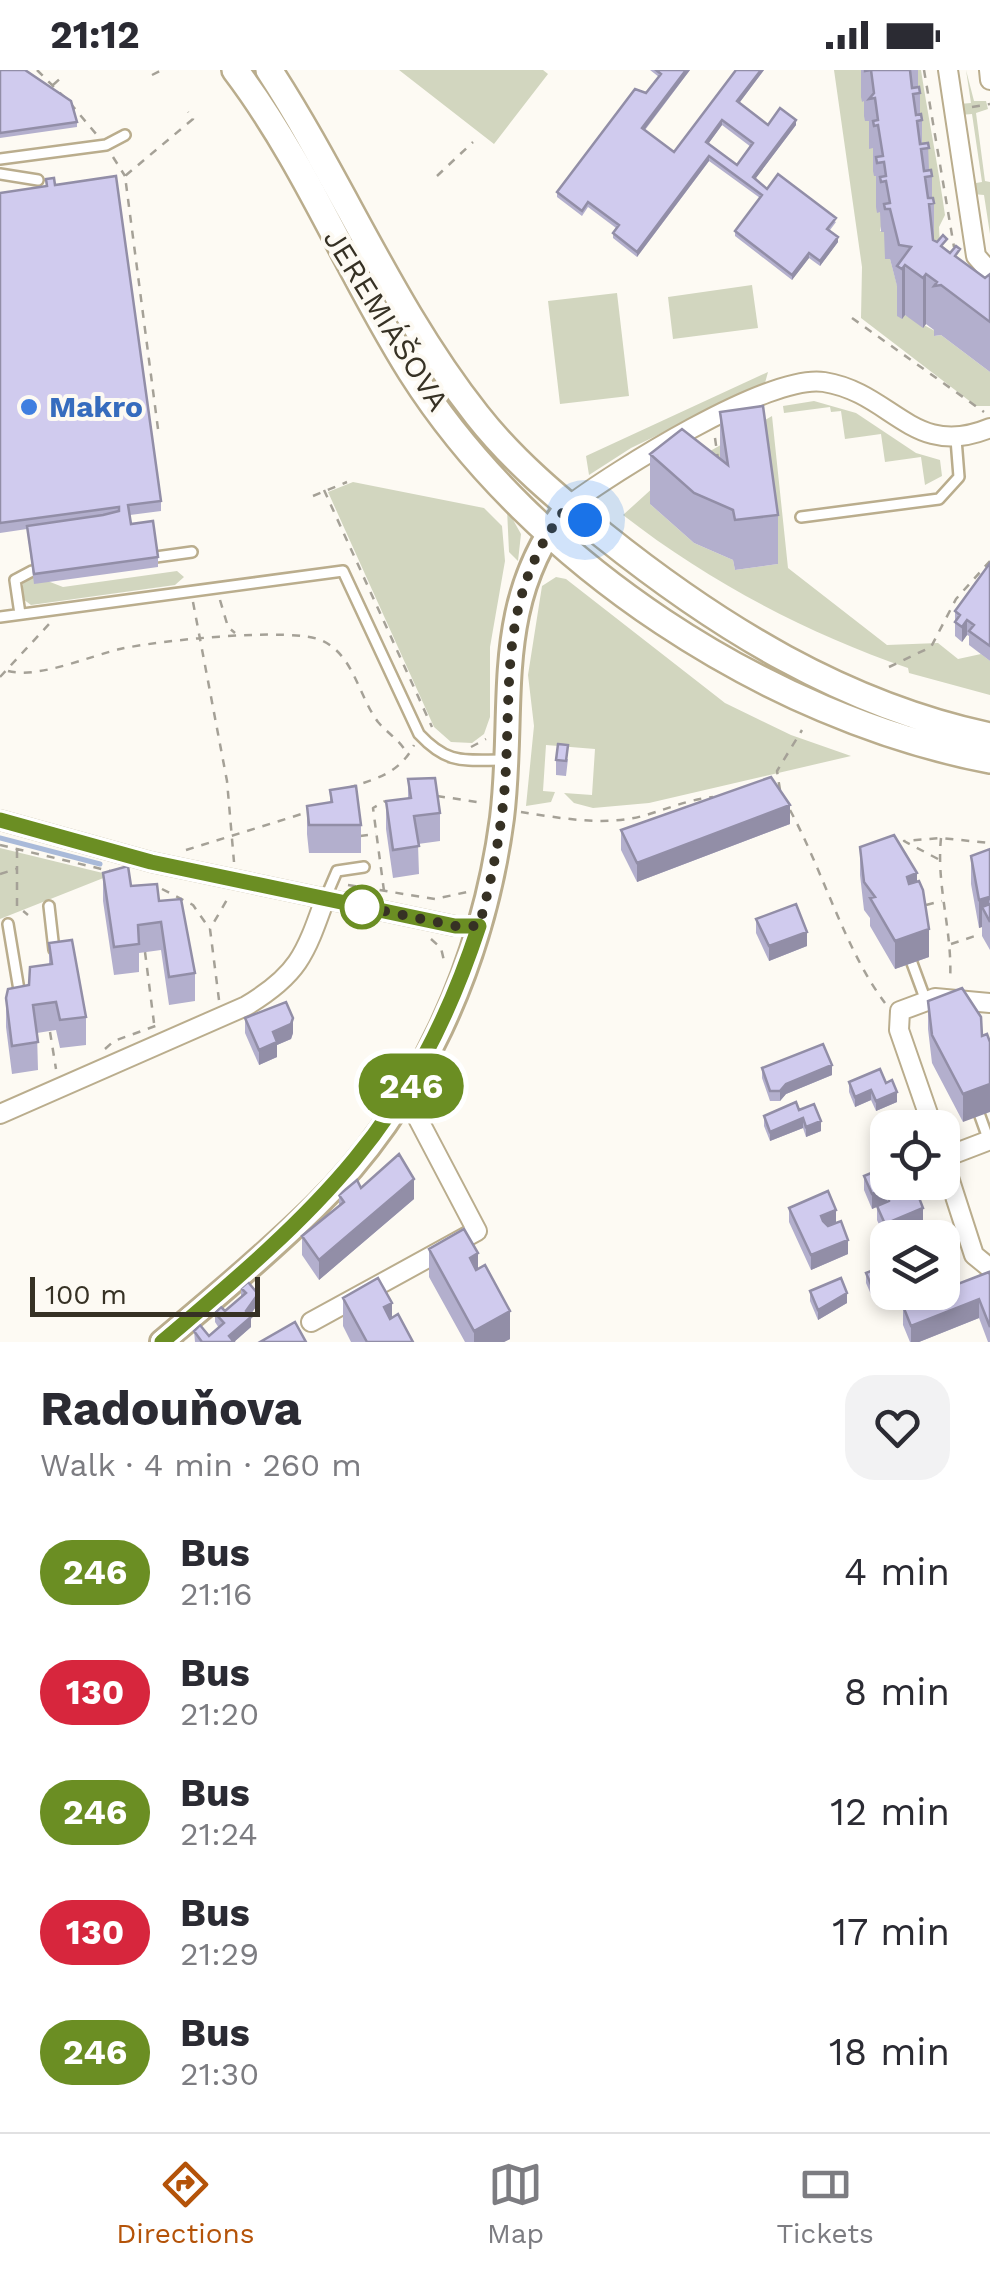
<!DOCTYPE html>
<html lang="en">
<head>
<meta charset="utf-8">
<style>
  :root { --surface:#fff; --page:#f2f2f3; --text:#2b2b33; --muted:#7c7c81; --line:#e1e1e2; --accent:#b45309 }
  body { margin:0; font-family:"Work Sans",sans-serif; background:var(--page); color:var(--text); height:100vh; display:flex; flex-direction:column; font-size:38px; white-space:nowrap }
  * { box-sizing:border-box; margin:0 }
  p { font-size:32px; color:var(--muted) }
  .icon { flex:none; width:55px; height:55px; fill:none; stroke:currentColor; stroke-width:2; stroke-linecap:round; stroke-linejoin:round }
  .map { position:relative; height:1272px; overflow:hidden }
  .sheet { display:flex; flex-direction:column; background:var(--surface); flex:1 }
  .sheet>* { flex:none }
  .badge { padding:0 20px; border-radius:32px; font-size:35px; line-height:65px }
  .fabs { position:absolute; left:870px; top:1040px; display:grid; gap:20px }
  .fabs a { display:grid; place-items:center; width:90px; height:90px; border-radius:20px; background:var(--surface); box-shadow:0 5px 15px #0003; font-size:50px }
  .scale { position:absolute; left:30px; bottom:25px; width:230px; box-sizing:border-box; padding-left:10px; border:5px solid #363124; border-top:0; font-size:28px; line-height:35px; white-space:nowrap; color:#363124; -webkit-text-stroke:8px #fdfaf3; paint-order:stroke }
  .you { position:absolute; width:50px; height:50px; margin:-25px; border:8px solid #fff; border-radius:50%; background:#1a73e8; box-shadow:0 0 0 15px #1a73e833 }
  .map>.badge { position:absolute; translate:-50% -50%; box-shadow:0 0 0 5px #fff }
  .round { display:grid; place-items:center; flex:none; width:105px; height:105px; border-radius:30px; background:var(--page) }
  .overview { display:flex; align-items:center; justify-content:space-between; height:170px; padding:0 40px }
  h1 { font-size:48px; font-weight:700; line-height:75px }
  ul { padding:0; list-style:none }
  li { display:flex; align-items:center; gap:30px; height:120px; padding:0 40px }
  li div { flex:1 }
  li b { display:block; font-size:38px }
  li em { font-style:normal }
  li .badge { min-width:110px; font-weight:700; text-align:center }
  .status { display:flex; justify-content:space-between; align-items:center; height:70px; padding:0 50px; background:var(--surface); direction:ltr }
  .status svg { height:28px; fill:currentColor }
  .menu { display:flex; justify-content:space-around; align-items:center; height:140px; border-top:2px solid var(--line); background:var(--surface); font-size:28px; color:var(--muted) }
  .menu a { display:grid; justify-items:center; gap:5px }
  .menu .active { color:var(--accent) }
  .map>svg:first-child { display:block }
</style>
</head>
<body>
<div class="status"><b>21:12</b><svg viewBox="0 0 49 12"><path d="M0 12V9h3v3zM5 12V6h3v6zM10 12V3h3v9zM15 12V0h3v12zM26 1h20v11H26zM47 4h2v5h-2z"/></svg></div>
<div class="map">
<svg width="990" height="1272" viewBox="0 0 990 1272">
  <rect width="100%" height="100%" fill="#fdfaf3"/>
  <path fill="#d2d6bf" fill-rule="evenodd" d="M399,0H543L548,4L494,74Z
    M834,0H871L868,31L874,73L869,74L875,78L884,142L880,161H886L885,189H890L905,245L937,262L934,266L941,265L990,302V336H976L861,248L862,197Z
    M903,0H921C928,46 938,95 945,145L939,157L942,216Z
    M966,0L974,31H986L988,39L976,43L985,111L990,112V164L984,125L972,124L970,114L982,112L972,44L960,45L959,34L971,33Z
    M752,215L758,258L673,269L668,227Z
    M617,223L629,326L560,334L548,231Z
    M768,302L765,313L631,378L589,405L586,386Z
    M814,331L856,343L916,383L940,390L942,406L925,415L921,387L885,392L881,364L845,369L841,341L831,342L830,337L784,343L783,336Z
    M772,346L788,498L887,575L938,573L958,589L981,584L990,591V625L909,603L908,598C806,563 708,511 623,445L666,406ZM650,434L778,494L735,500L733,490L694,473Z
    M353,412L484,438L502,456L505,491L490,577V647L484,664L472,673L451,672L434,657L328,422Z
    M507,439L521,464L518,491L509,482Z
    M177,501L184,507L175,515L31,535L23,529V513L32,505L63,517Z
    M556,507L566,509L725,633L791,665L851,686L649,733L593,738L574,733L564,723L592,725L595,679L546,675L543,721L555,722L551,732L526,736L534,656L528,605L542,516Z
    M0,778L111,805L0,849Z"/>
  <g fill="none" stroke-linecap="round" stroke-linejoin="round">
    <path stroke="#a9bad9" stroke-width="5" d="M0,768L100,794"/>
    <g stroke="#baad8d" stroke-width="14">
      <path id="service" d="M0,89L106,75L125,65
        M0,104L38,110
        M801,447L939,429L959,407L956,369
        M156,487L192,482
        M20,544L15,510L32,501
        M0,547L343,501L419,664C448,695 463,690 503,690
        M325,829L337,801L364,797
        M49,836L54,880
        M8,854L19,920
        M912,893L926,931
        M980,1046L989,1071"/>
    </g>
    <g stroke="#baad8d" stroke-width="22">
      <path id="minor" d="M948,0L976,186L990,202
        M989,0L990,10
        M567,437C613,402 770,303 824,312C893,323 913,390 990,358
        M0,750L151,792L455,856H479
        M0,1044L246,936C298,905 305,885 325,829
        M933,1058L899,960L900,941L935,928L990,933
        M942,1086L974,1185L990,1198
        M943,1088L990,1070
        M311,1252L477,1161L405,1024"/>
    </g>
    <g stroke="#baad8d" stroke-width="28">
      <path id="tertiary" d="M162,1272C214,1228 267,1184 315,1137C420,1035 483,892 502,748C516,634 490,535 567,437"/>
    </g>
    <g stroke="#baad8d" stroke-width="30">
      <path id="secondary" d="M235,0C305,92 349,204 411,302C532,493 769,648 990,690
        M269,0C342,112 393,239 477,345C513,391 558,428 603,465C718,557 844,635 990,666"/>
    </g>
    <path stroke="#a5a197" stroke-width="2.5" stroke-dasharray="8 8" stroke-linecap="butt" d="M37,0L64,27
      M924,0L954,177
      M152,5L162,0
      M53,15L63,6
      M70,33L97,65
      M972,37L990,34
      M113,87L125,106
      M437,106L473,72
      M852,248L984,342
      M158,359L125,106L193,49L188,42
      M715,368L718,389
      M324,420L432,657
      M313,426L347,412
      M220,530L228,557L235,563
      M193,532L227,711L234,792
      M889,597L931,577L956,529L990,491
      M8,601C38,609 90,586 120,579C155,571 293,556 323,571C354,586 359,627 378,652C389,665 401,670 408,686
      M0,607L50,553
      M471,677L486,669
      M348,718C376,709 400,703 414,675
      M780,720L777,701L802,660
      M437,726L484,733
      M790,740C823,801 845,880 885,933
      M521,742C560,748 607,757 646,745C670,738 687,730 713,727
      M360,766L376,764
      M941,768C936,817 953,862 950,911
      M0,775L110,801
      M17,780V836L28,845
      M186,780L308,742
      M938,789L904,771L941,768L990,773
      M0,804L16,799
      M348,815L435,829L467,822
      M162,819L193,835L209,858
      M384,821L373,738L385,731
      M926,835L942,831
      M431,869L441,878L445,895
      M951,874L978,865
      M145,882L154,953
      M219,930L210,859L228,828
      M50,962L56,999
      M105,979L114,971L161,954"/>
    <use href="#service" stroke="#fff" stroke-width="9"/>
    <use href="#minor" stroke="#fff" stroke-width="18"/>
    <use href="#tertiary" stroke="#fff" stroke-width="22"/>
    <use href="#secondary" stroke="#fff" stroke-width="25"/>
  </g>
  <path fill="#b3afcd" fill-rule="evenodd" d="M0,0L77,52V57L0,68Z
    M650,0H690L645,60L674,82L736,0H764L739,33L768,55H796L755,109L767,119L836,152L830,160L838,172L820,196L809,188L792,210L735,166V161L760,128L709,91L637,187L613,168V163L616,158L588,137L582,146L557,127V122L659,7ZM722,55L751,77L737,95L708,74Z
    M861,0H918V18L920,23V44L922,50V74L928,73L929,100L932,106V128L934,133V170L985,208L990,204V302L941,265L934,266V260L926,254L923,258L905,245L902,249L897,246V216L890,189H885L884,162H881L880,142L877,143L876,137V106H874L873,101V78L869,79V51H865L864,46V31L862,32L861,27Z
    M46,109L55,115L161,431V441L130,445L131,454L158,487V497L34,514L27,459L0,463V123L46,116Z
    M720,342L778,445V494L735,500L733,490L694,473L650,434V384L720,389Z
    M990,493V591L969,575V566L967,565L962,572L955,566V541Z
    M568,689L566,706L556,705V690Z
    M408,709L440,743V771L418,774L419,804L393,808L386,759V731L408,728Z
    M330,720L361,755V783H309L307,764V736L330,733Z
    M790,754L637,812L621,780V760Z
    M860,777L917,812L929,887L895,899L870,856V848L864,840L860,805Z
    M990,779V880L982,866V857L979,858L971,814V786Z
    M103,803L159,831L195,903V931L169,935L161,880L139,883V902L114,905L103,831Z
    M756,849L807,876L769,891L756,863Z
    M49,873L86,947V975L60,978L56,960L37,963L38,1000L12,1004L6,957V928L29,915L49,895Z
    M928,931L981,947L963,1052L932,993L928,959Z
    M245,948L293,963L291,969L277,975V987L259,995L245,963Z
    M762,998L832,1005L786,1024L780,1031H770L762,1008Z
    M849,1012L886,1013L897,1032L876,1041L871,1030L855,1037L849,1022Z
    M799,1040L821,1061L806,1067L803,1058L770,1071L764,1056V1046Z
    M888,1096L923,1152L885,1169L877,1150V1137L872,1139L864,1120V1106Z
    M339,1125L414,1129L319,1210L302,1185V1166L339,1137Z
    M789,1138L848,1184L811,1200L789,1152Z
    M429,1179L478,1199L510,1269L504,1272H465L429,1207Z
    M888,1194L873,1229L866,1213V1203Z
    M990,1205V1272H988L979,1248L919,1272H910L903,1255V1236Z
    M241,1218L258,1234L250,1245L251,1257L234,1272H195L194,1261L209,1266L219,1258L215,1252V1243L225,1241L241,1227Z
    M810,1221L847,1233L818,1250L810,1231Z
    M343,1228L413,1272H351L343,1256Z"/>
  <path fill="#928ea7" d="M686,0H690L642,63V58Z
    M761,0H764L737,36V31Z
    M722,50V55L706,77V72Z
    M796,50V55L753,112V107Z
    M709,86V91L637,187V182Z
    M838,167V172L820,196V191Z
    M809,183V188L792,210V205Z
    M905,195V245L902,249V199Z
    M926,204V254L923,258V208Z
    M967,550V565L962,572V557Z
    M790,735V754L637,812V793Z
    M917,803V831L907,807Z
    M989,827V851L982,837V857L979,858V830Z
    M929,859V887L895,899V871Z
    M807,862V876L769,891V876Z
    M293,948V963L291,969L277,975V987L259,995V980L273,962Z
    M832,995V1005L786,1024L780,1031V1021L786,1014Z
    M990,1014V1042L963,1052V1024Z
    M871,1020V1030L855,1037V1027Z
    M897,1022V1032L876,1041V1031Z
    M803,1048V1058L770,1071V1062Z
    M821,1051V1061L806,1067V1057Z
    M414,1109V1129L319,1210V1190Z
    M887,1118V1132L872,1139V1124Z
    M923,1138V1152L885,1169V1154Z
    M836,1140V1154L821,1160V1146Z
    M848,1170V1184L811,1200V1185Z
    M478,1183V1211L470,1188Z
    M888,1215V1222H894L873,1229V1219Z
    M847,1223V1233L818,1250V1240Z
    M258,1224V1234L246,1251V1241Z
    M979,1229V1248L919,1272H911V1256Z
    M392,1233V1261L384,1237Z
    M510,1241V1269L504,1272H474V1261Z
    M251,1247V1257L234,1272L229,1266Z"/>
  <path fill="#d0cbee" stroke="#928ea7" stroke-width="2.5" fill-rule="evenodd" d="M0,0H25L71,31L77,52L0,63Z
    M656,0H686L642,58L674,82L736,0H761L737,31L768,55L780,38L796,50L753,107L767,119L778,104L836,148L827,159L838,167L820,191L809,183L792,205L735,161L762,125L709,86L637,182L613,163L619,155L588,132L582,141L557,122L635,19L646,23L661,4ZM722,50L753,73L737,95L706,72Z
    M865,0H910L912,18L919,17L920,23L913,24L916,45L921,44L922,50L917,51L920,74L928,73L929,78L921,79L924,101L931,100L932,106L925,107L928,128H933L934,133L929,134L933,170L937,172L943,165L947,169L941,176L950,183L956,176L960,179L955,186L985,208L990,204V252L941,215L934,216L937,212L926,204L923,208L905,195L902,199L897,196L911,177L899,175L890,139H885L884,134L890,133L886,111L881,112L880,107L886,106L884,92L877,93L876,87L883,86L878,55L874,56L873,51L878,50L875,28L869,29L874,23L871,0L865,1Z
    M116,106L161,431L128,435L131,454L153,451L158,487L34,504L27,456L103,445L119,441V437L0,453V123L47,116L46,109L54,108L55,115Z
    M763,336L778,445L735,450L733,440L694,423L650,384L682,359L728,395L720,342Z
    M990,493V576L969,561L974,555L967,550L962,557L955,552L960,545L955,541Z
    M558,674L568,675L566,691L556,690Z
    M771,707L790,735L637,793L621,760Z
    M435,708L440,743L414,746L419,776L393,780L386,731L411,728L408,709Z
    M356,716L361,755H309L307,736L332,732L330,720Z
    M894,765L917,803L907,807L909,814L919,811L923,820L929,859L895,871L870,828L875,827L864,812L860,777Z
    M990,779V830L989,827L979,830L971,786Z
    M128,796L131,816L157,814L159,831L181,829L195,903L169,907L161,852L138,855L139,874L114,877L103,803Z
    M796,834L807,862L769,876L756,849Z
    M990,834V852L982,837Z
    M72,870L86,947L60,950L56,932L33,935L38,972L12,976L6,928L8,919L29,915L30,897L52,894L49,873Z
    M962,918L981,947L982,966L987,964L990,972V1014L963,1024L932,965L928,931Z
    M286,932L293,948L291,954L273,962L277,972L259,980L245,948Z
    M823,974L832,995L786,1014L780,1021H770L762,998Z
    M880,999L886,1013L892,1010L897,1022L876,1031L871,1020L855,1027L849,1012Z
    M796,1032L799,1040L814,1034L821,1051L806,1057L803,1048L770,1062L764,1046Z
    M399,1084L414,1109L319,1190L302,1166L344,1132L339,1125L357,1110L361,1118Z
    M888,1096V1112H913L923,1138L885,1154L877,1136L889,1131V1122L887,1118L872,1124L864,1106Z
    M828,1121L836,1140L821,1146L823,1151L828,1156L841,1151L848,1170L811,1185L789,1138Z
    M464,1159L478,1183L470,1188L476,1200L485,1195L510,1241L474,1261L429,1179Z
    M888,1194V1215L873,1219L866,1203Z
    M989,1202L990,1205V1257L979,1229L911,1256L903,1236L937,1222H942V1220Z
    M378,1208L392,1233L384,1237L390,1249L398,1244L413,1272H367L343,1228Z
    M841,1208L847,1223L818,1240L810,1221Z
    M248,1212L258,1224L246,1241L251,1247L229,1266L234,1272H202L194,1261L200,1255L209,1266L224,1253L215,1243L221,1237L225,1241L246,1223L241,1218Z
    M295,1252L306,1272H260Z"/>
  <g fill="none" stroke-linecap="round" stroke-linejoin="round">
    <g stroke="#fff" stroke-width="22">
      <path id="line" d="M0,750L151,792L455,856H479C413,1057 318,1140 162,1272"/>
    </g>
    <use href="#line" stroke="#6b8e23" stroke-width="15"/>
    <path stroke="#363124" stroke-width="10" stroke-dasharray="0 18" d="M362,837L356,835L455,856H479C492,809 501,763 505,714C512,609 498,525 567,437L585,450"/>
  </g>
  <circle fill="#3f7fe0" stroke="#fdfaf3" stroke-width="4" cx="29" cy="337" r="10"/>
  <circle fill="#fff" stroke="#6b8e23" stroke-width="5" cx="362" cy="837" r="20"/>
  <g text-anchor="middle" stroke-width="8" stroke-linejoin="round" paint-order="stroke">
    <g font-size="30" fill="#363124" stroke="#fdfaf3">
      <text transform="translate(386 250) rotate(58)" y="10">JEREMIÁŠOVA</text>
    </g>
    <g font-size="30" font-weight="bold" fill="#366cbe" stroke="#fdfaf3" text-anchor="start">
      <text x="49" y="347">Makro</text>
    </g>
  </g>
</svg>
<div class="fabs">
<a><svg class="icon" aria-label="locate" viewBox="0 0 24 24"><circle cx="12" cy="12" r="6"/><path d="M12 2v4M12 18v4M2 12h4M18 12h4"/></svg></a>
<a><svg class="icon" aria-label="layers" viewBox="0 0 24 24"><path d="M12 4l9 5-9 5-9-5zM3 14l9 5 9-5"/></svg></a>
</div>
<div class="scale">100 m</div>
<div class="you" style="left:585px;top:450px"></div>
<b class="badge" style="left:411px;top:1016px;background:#6b8e23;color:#fff">246</b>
</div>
<section class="sheet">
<div class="overview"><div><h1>Radouňova</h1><p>Walk · 4 min · 260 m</p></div><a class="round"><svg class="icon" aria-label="heart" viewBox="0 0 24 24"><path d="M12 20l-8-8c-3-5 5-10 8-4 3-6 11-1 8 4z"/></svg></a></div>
<ul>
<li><span class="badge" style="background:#6b8e23;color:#fff">246</span><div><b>Bus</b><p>21:16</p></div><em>4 min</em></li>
<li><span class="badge" style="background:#d7263d;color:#fff">130</span><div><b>Bus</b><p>21:20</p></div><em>8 min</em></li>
<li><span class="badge" style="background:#6b8e23;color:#fff">246</span><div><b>Bus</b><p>21:24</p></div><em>12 min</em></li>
<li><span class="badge" style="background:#d7263d;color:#fff">130</span><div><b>Bus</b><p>21:29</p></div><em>17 min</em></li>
<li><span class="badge" style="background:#6b8e23;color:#fff">246</span><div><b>Bus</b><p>21:30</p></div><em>18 min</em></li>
</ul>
</section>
<nav class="menu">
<a class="active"><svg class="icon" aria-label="directions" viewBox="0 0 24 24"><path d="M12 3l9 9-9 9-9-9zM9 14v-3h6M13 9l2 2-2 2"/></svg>Directions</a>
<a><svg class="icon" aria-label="map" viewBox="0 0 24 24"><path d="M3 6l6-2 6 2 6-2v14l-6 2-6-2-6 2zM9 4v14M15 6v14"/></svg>Map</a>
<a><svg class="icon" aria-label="tickets" viewBox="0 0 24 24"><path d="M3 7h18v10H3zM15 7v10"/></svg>Tickets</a>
</nav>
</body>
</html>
